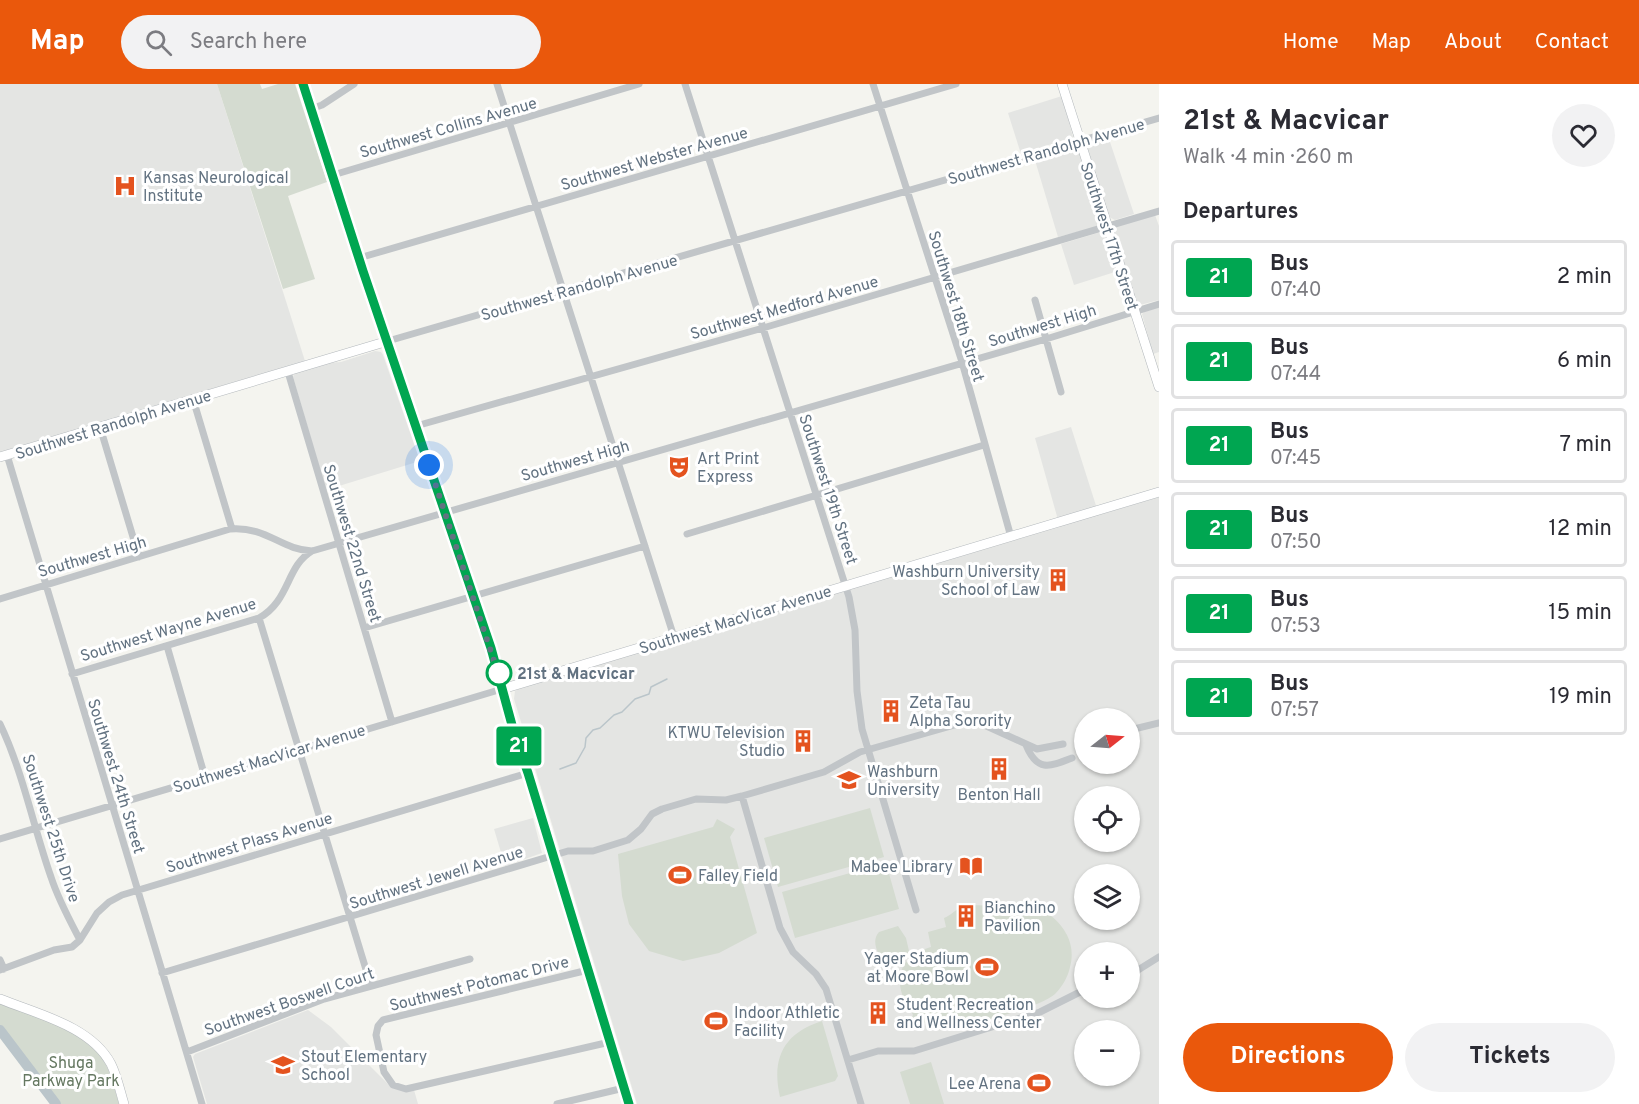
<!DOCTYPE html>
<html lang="en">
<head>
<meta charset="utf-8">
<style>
  :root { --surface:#fff; --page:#f2f2f3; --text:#2b2b33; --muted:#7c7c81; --line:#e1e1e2; --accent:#ea580c }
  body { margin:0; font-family:Overpass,sans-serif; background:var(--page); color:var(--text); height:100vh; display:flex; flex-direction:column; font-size:22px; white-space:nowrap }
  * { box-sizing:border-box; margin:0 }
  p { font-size:20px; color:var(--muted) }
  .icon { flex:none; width:33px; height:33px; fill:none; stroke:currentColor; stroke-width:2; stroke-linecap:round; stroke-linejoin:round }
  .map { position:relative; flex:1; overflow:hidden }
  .panel { display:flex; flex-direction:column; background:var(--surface); width:480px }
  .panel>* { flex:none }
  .badge { padding:0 12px; border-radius:4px; font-size:21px; line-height:39px }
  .needle { width:39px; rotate:73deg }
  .buttons { position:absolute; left:1074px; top:624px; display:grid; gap:12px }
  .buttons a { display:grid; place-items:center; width:66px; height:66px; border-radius:50%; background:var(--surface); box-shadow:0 2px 4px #0004; font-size:30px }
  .you { position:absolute; width:30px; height:30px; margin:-15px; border:4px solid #fff; border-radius:50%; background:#1a73e8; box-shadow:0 0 0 9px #1a73e833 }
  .map>.badge { position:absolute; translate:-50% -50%; box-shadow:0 0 0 3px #fff }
  h2 { padding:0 24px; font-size:22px; line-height:54px }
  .round { display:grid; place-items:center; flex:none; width:63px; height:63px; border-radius:32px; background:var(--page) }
  .summary { display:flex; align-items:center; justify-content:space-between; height:102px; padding:0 24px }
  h1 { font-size:28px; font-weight:700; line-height:45px }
  .button { display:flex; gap:12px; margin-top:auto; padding:12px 24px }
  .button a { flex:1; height:69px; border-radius:36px; background:var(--accent); color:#fff; font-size:24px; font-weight:700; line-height:69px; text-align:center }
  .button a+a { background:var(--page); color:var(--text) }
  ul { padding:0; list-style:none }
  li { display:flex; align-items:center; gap:18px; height:75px; margin:0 12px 9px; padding:0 12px; border:3px solid var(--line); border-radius:6px }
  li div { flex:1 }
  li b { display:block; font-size:22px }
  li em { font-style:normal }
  li .badge { min-width:66px; font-weight:700; text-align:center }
  header { display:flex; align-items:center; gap:36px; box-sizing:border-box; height:84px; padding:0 30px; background:var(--accent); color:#fff }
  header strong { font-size:28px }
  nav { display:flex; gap:33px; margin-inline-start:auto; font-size:21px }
  .search { width:420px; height:54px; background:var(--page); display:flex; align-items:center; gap:15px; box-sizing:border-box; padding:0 21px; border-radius:33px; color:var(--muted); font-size:22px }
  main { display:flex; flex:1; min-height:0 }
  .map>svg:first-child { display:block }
</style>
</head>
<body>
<header>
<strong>Map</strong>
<div class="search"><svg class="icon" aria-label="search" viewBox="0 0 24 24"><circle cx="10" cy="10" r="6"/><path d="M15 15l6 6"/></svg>Search here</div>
<nav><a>Home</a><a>Map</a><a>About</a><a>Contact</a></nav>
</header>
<main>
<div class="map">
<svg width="1159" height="1020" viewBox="0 0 1159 1020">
  <rect width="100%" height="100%" fill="#f4f4ef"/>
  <path fill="#e4e5e3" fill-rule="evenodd" d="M0,0H217L305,277L0,368Z
    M1062,12L1073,53L1021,70L1008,29Z
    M1108,52L1134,130L1115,136L1109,133L1087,64L1088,58Z
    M1073,62L1078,64L1101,139L1096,143L1058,153L1034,73Z
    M1155,131L1159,142V216L1140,221L1137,219L1113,147L1116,142Z
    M1101,148L1106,150L1118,187L1074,201L1061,160Z
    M1159,223V268L1153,270L1142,230L1144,228Z
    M375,267L381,268L383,271L420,377L326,406L293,293L294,290L296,288L328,279L341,278Z
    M1071,343L1099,431L1159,413V1020H637L514,615L515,607L523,602L1060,443L1035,354ZM1084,634H1130V680H1084ZM1084,712H1130V758H1084ZM1084,790H1130V836H1084ZM1084,868H1130V914H1084ZM1084,946H1130V992H1084Z
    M533,734L542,769L505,782L494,745Z
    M308,926L331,943L390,1002L414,1006L418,1020H207L193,973L195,970Z"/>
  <path fill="#d4dbd0" d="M217,0H260L262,5L278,0H295L327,98L288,112L315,195L283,205Z
    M870,724L884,773L778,803L764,754Z
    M717,735L735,745L730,753L757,849L719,869L683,877L649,867L629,840L622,812L618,770L713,743Z
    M886,779L899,825L795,854L782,808Z
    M1012,818H1028V822C1044,823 1060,837 1067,851C1072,861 1073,872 1070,883C1068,893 1062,903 1055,910C1039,924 978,938 955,945L951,931L913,942L911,935L913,931C910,924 904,917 902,910C894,884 909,870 931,863L928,848L946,843L944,834C952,831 955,825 965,822C975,820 985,823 995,820L998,826L1013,822Z
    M898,842L906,854L909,867C905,876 896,882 886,881C879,872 870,858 879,848Z
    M0,920C33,933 89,946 105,979C112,992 115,1007 119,1020H56L0,946Z
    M822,937L838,992L835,997L780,1013C771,974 784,949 822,937Z
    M931,978L944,1020H910L900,988Z"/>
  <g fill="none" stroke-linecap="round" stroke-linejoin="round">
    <path stroke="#bac5ca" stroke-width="1.5" d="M560,685L576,679L585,663L586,654L593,646L600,644L614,631L622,628L635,615L649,610L651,603L667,595"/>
    <path stroke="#bac5ca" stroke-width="10" d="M0,946L56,1020"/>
    <g stroke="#b3b8bc" stroke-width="10">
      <path id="secondary" d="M303,0L368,201L491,564L515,652L528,689L629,1020
        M1062,0L1159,303
        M0,373L388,257
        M502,605L1159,408
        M0,915C37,930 91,942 111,980C117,992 120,1007 124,1020"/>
    </g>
    <path stroke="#c1c5c8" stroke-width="7" d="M497,0L674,553
      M685,0L849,513L855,546L857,607L862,645L916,826
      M873,0L962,278L1011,453
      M311,25L322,21L354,0
      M333,91L639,0
      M359,174L956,0
      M1035,216L1061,308
      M388,257L1159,34
      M288,288L392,638
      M193,315L232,445
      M416,342L763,244L1159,127
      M100,343L139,473
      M7,371L202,1020
      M687,450L984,361
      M0,515L230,445C267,442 281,466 312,467L1046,255L1159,220
      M259,534L371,902
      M364,544L645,462
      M167,562L205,693
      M72,590L259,534C290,517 286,482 312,467
      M0,640C23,688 33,742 51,793C58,815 69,835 80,856
      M1130,646L1159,639
      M1026,661C1037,688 1049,683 1072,674
      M742,712L780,844L793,868L816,890L826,905L861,1020
      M0,755L502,605
      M0,876L4,885
      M0,886L54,866L72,863L80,856L97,829L109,818L122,811L528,689
      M588,886L383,936L378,942L376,951L384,988L393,1001L406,1005L610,958
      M162,889L568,767H593L628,756L641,745L652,730L662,725L696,715L726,716L742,712L824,688L860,668L965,638L982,640L1037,665L1063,660
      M1130,891L1159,873
      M187,968L324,915L470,875
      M848,976L878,967H914L1040,928L1084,906
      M557,1020L624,1004"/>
    <use href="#secondary" stroke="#fff" stroke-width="9"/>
  </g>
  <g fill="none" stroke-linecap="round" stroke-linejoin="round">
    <g stroke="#fff" stroke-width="14">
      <path id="line" d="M303,0L363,187L491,564L515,652L528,689L629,1020"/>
    </g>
    <use href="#line" stroke="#00a651" stroke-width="9"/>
    <path stroke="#627281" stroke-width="6" stroke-dasharray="0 10.8" d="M429,381L500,595L499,589"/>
  </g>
  <defs>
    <g id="hospital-bare" transform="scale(1.8)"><path d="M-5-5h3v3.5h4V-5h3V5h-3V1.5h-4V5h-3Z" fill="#e4531f" stroke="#fff" stroke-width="2.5" paint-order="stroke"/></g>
    <g id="theatre-bare" transform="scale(1.8)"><path d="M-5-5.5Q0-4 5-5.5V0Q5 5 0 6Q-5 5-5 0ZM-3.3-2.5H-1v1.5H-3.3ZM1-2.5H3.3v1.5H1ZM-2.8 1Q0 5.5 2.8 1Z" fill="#e4531f" stroke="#fff" stroke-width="2.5" paint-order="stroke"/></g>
    <g id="building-bare" transform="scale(1.8)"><path d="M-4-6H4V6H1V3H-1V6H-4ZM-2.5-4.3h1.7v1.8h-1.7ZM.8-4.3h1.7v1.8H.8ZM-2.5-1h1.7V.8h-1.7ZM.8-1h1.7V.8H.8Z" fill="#e4531f" stroke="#fff" stroke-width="2.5" paint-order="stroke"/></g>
    <g id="university-bare" transform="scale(1.8)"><path d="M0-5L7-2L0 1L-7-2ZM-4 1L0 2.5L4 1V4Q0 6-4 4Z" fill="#e4531f" stroke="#fff" stroke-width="2.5" paint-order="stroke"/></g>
    <g id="library-bare" transform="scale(1.8)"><path d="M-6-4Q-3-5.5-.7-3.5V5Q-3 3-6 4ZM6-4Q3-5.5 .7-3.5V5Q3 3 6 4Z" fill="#e4531f" stroke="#fff" stroke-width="2.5" paint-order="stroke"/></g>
    <g id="stadium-bare" transform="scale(1.8)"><path d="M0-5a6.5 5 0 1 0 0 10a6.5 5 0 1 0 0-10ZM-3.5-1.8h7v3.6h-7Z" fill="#e4531f" stroke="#fff" stroke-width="2.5" paint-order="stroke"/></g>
    <g id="school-bare" transform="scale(1.8)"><path d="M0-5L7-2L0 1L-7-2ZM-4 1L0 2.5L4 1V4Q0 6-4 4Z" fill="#e4531f" stroke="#fff" stroke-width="2.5" paint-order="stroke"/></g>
  </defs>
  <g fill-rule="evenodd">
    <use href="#hospital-bare" x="125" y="102"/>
    <use href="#theatre-bare" x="679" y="383"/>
    <use href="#building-bare" x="1058" y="496"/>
    <use href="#building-bare" x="891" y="627"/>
    <use href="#building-bare" x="803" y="657"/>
    <use href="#building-bare" x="999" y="685"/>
    <use href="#university-bare" x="849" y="696"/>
    <use href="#library-bare" x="971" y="782"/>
    <use href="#stadium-bare" x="680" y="791"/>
    <use href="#building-bare" x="966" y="832"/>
    <use href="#stadium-bare" x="987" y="883"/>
    <use href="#building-bare" x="878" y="929"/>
    <use href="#stadium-bare" x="716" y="937"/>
    <use href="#school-bare" x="283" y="981"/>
    <use href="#stadium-bare" x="1039" y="999"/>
  </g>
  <circle fill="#fff" stroke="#00a651" stroke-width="3" cx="499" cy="589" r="12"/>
  <g text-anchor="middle" stroke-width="6" stroke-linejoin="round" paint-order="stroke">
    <g font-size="16" fill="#627281" stroke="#fff">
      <text transform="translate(448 43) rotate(-16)" y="6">Southwest Collins Avenue</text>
      <text transform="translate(1046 67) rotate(-16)" y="6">Southwest Randolph Avenue</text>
      <text transform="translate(654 74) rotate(-16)" y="6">Southwest Webster Avenue</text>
      <text transform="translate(1110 152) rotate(72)" y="6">Southwest 17th Street</text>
      <text transform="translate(579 203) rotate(-16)" y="6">Southwest Randolph Avenue</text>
      <text transform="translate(957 222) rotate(73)" y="6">Southwest 18th Street</text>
      <text transform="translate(784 223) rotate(-16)" y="6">Southwest Medford Avenue</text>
      <text transform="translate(1042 241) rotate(-17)" y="6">Southwest High</text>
      <text transform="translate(113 340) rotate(-17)" y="6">Southwest Randolph Avenue</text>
      <text transform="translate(575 376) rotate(-16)" y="6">Southwest High</text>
      <text transform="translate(829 405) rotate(72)" y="6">Southwest 19th Street</text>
      <text transform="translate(353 459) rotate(73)" y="6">Southwest 22nd Street</text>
      <text transform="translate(92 472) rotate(-16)" y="6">Southwest High</text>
      <text transform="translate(735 535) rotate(-17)" y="6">Southwest MacVicar Avenue</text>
      <text transform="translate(168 545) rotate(-17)" y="6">Southwest Wayne Avenue</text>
      <text transform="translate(269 674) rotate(-17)" y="6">Southwest MacVicar Avenue</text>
      <text transform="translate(117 692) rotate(73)" y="6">Southwest 24th Street</text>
      <text transform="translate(52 744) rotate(72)" y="6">Southwest 25th Drive</text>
      <text transform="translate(249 758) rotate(-17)" y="6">Southwest Plass Avenue</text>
      <text transform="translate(436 793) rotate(-17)" y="6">Southwest Jewell Avenue</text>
      <text transform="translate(479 899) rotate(-14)" y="6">Southwest Potomac Drive</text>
      <text transform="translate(289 917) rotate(-19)" y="6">Southwest Boswell Court</text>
    </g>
    <g font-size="16" fill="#627281" stroke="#fff" text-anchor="start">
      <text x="143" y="99">Kansas Neurological<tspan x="143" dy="18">Institute</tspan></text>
      <text x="697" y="380">Art Print<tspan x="697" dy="18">Express</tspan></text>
      <text x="1040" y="493" text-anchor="end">Washburn University<tspan x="1040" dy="18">School of Law</tspan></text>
      <text x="909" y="624">Zeta Tau<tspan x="909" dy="18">Alpha Sorority</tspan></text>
      <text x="785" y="654" text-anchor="end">KTWU Television<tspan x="785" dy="18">Studio</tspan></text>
      <text x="867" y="693">Washburn<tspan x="867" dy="18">University</tspan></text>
      <text x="999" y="716" text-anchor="middle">Benton Hall</text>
      <text x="953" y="788" text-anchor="end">Mabee Library</text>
      <text x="698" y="797">Falley Field</text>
      <text x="984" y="829">Bianchino<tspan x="984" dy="18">Pavilion</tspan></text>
      <text x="969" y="880" text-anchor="end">Yager Stadium<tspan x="969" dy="18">at Moore Bowl</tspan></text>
      <text x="896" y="926">Student Recreation<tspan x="896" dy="18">and Wellness Center</tspan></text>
      <text x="734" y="934">Indoor Athletic<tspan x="734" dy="18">Facility</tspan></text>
      <text x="301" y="978">Stout Elementary<tspan x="301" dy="18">School</tspan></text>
      <text x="1021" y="1005" text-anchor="end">Lee Arena</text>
    </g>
    <g font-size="16" font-weight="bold" fill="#627281" stroke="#fff" text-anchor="start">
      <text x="517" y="595">21st &amp; Macvicar</text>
    </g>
    <g font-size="16" fill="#657861" stroke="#fff">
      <text x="71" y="984">Shuga<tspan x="71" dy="18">Parkway Park</tspan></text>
    </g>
  </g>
</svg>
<div class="buttons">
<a><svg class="needle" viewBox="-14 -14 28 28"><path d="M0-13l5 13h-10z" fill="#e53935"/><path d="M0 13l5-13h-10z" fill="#7c7c81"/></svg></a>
<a><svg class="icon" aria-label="locate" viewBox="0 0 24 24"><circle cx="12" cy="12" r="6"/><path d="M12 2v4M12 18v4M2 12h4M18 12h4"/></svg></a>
<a><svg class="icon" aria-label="layers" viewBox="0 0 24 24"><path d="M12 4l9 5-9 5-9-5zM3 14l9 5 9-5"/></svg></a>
<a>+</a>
<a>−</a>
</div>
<div class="you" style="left:429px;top:381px"></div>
<b class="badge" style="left:519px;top:662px;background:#00a651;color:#fff">21</b>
</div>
<section class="panel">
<div class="summary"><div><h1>21st &amp; Macvicar</h1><p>Walk · 4 min · 260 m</p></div><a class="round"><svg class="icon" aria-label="heart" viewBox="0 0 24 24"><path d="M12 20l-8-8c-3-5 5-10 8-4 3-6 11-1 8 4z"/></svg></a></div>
<h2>Departures</h2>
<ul>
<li><span class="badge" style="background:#00a651;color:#fff">21</span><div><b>Bus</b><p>07:40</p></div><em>2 min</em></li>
<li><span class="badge" style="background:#00a651;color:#fff">21</span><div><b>Bus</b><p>07:44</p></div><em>6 min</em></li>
<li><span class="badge" style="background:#00a651;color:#fff">21</span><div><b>Bus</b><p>07:45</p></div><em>7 min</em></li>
<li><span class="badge" style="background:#00a651;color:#fff">21</span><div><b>Bus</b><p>07:50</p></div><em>12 min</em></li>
<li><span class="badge" style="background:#00a651;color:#fff">21</span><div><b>Bus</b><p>07:53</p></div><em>15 min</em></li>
<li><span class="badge" style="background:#00a651;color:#fff">21</span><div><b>Bus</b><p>07:57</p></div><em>19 min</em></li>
</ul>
<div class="button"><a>Directions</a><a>Tickets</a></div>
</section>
</main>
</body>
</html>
